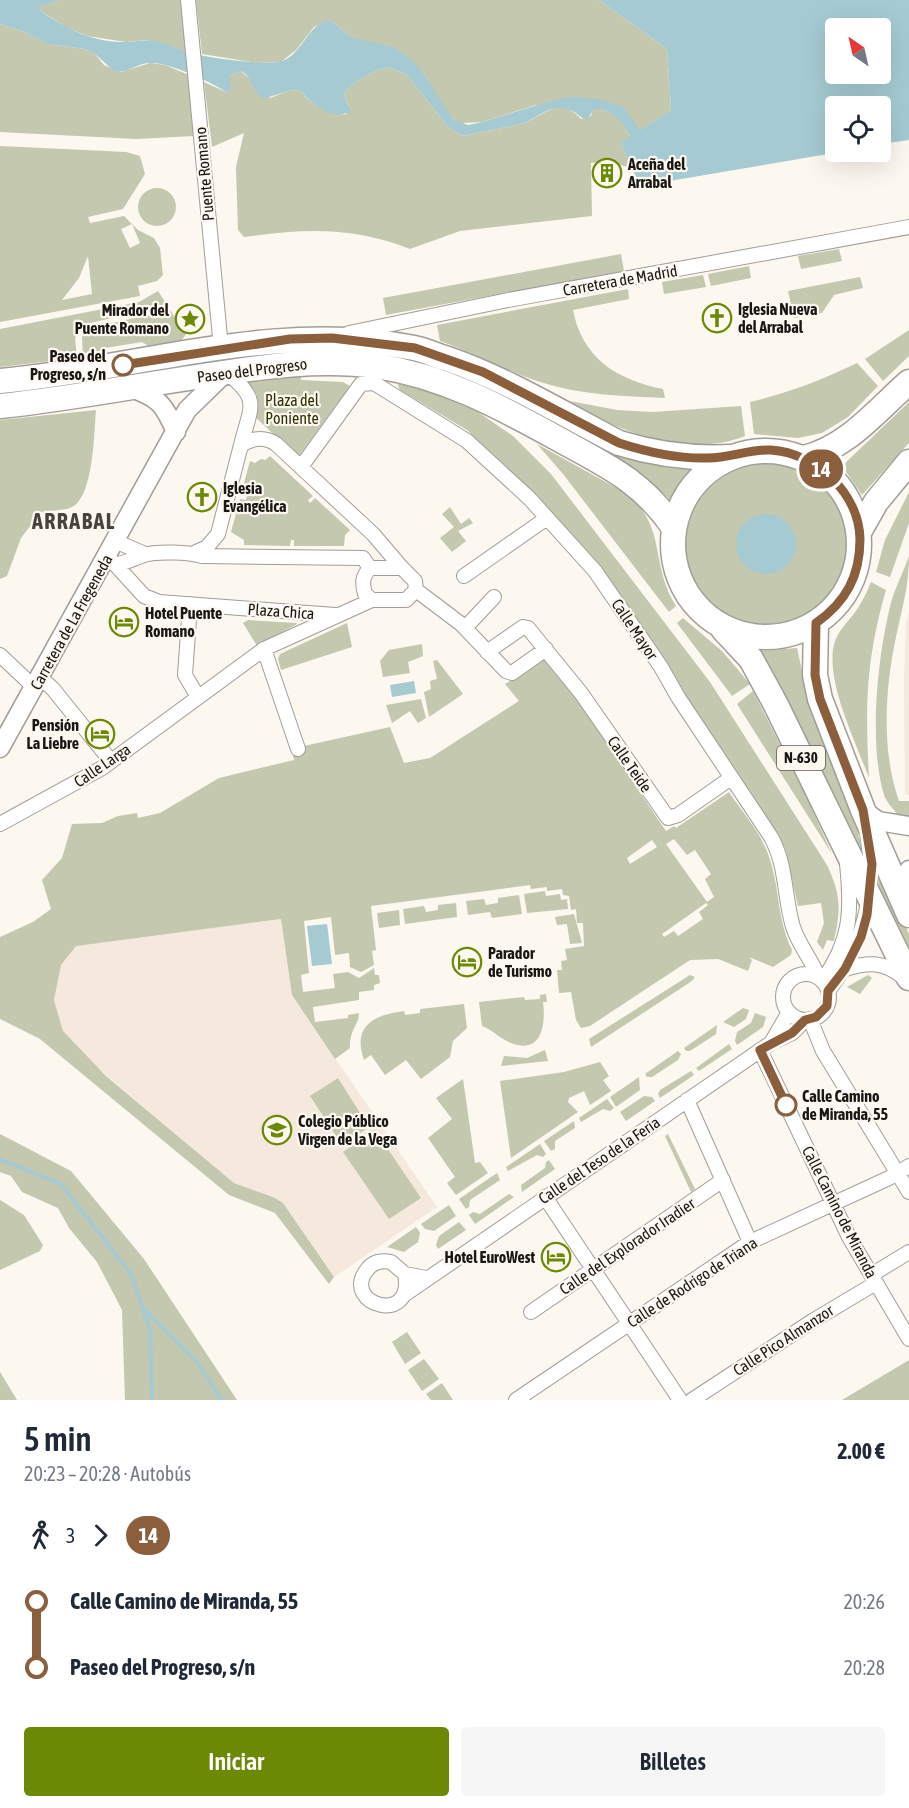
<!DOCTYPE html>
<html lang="es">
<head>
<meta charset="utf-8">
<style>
  :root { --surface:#fff; --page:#f6f6f7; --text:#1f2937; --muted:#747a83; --accent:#6b8905 }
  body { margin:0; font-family:"Asap Condensed",sans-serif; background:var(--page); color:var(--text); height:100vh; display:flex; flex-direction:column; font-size:22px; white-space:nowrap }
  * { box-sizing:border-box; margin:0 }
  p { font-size:20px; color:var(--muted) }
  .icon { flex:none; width:33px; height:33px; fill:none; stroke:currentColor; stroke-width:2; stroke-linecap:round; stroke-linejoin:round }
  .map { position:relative; height:1400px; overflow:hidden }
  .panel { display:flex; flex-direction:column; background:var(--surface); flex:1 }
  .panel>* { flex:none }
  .badge { padding:0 12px; border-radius:20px; font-size:21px; line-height:39px }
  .needle { width:39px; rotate:326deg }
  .buttons { position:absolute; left:825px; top:18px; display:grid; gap:12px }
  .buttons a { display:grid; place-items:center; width:66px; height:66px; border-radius:6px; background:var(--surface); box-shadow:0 6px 24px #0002; font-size:30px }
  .map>.badge { position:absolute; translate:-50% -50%; box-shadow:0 0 0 3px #fff }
  .legs { display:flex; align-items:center; gap:9px; height:66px; padding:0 24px; font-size:20px }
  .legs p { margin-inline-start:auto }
  .headline { display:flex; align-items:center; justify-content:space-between; height:102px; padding:0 24px }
  h1 { font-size:33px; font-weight:600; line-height:45px }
  .button { display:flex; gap:12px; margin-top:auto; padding:12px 24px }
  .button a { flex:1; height:69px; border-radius:6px; background:var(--accent); color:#fff; font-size:24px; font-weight:600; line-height:69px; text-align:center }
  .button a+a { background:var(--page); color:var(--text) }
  ul { padding:0 24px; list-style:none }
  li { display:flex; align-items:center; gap:21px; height:66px; font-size:22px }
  li i { display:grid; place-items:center; width:9px; height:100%; margin:0 8px; background:currentColor }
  li i::after { content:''; width:15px; height:15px; margin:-8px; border:4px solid; border-radius:50%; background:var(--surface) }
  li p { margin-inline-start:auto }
  li:first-child i { background:linear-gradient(#0000 50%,currentColor 0) }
  li:last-child i { background:linear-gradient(currentColor 50%,#0000 0) }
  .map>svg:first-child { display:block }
</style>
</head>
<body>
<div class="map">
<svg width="909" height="1400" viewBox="0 0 909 1400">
  <rect width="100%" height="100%" fill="#fcf7ef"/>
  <path fill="#f4e9dc" d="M909,611V795L905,794L904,680L906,624Z
    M281,919L292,995L437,1207L334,1277L283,1203L273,1197L234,1183L91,1062L63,1031L54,1000L61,965L76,945Z"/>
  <path fill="#c3c8ae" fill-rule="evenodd" d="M58,0H182L187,53L147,40L126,42L87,36L66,27L36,8Z
    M196,0H599L667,49L671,110L639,131L623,107L536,105L482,122L461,123L453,119L447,111L422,71L351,37L330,20L314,27L297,49L281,62L257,63L202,54Z
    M0,24L27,33L48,44L85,49L95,54L104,65L121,72L150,63L165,65L189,75L195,136L136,139L0,132Z
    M388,67L407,75L448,127L462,136L521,124C542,118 559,94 581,119L591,116L593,109C612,107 623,122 630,137L621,143L633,169L611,162L591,163L592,216L460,231L410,249C351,226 305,229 244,237L238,230L236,167L244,133L212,147L204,82L226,92L229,76L241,71L270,98L288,91L300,90C311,104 327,116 346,114L349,106L344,95C351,81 374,71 388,67Z
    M0,146L126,152L140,156L145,174L123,209L88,217L90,223L124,216L138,230L154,238L160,248L163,275L157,281L138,286L140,296L0,322ZM132,224L140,243L130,248L121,229ZM88,256L92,294L62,300L79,278Z
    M138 207a19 19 0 1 1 38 0a19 19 0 1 1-38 0Z
    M839,249L842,261L801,269L798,256Z
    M621,254L624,271L386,315L383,298Z
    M749,266L751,278L711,286L708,274Z
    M703,275L706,287L664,294L662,282Z
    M860,277L863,288L834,295L822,313L794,318L788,291Z
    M628,289L629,299L573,310C582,358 617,380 663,389L665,398C622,396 580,395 540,382C506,371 474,353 440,341L437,325Z
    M158,291L167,305L82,325L75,338L77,358L0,367V329L139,302Z
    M170,310L186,334L181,341L150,347L142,342L105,348L98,355L83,357L82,336L90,328Z
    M909,330V356L883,381L865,359Z
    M857,363L878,386L848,417L822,433L798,438L754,434L750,402C788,393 822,380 857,363Z
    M301,376V380L343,382L350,386L298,457L254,416L257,395L249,383Z
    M397,383L428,391L475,410L513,436L551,474L710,682L827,865C841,895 841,909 834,941L827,940L823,950L817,942L824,923L821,903L798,906L785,849L775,831L534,495L467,430L400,390Z
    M570,401L617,410L653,412L741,406L745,436C686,459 620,433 570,401Z
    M909,402V443L862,495L842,466Z
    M96,410C94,431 94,500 70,508C61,511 50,510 41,512L21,538L7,576L0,579V420Z
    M556,422L637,458L692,470L671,500L643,476L554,425Z
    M537,444L622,491C669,524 648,561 676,606L669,612L563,474Z
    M270,456L313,496L308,500L310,503L315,498L350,530L345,535L344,546H294V540H291L290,546L244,545V540L231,532L240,499L246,500L247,496L241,494L250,461L255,463L261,459L265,460Z
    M686 545a81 81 0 1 1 162 0a81 81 0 1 1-162 0Z
    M909,492V523L890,577L876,572L885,540Z
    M450,507L461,524L469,518L473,523L458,531L466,541L452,552L440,538L454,527L442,514Z
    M909,556C909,586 902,608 896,637C885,689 881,750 899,801H909V815L897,814C893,808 886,802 884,795C868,742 878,651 892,599C897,584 904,570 909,556Z
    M871,582L886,590C866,659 865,706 869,778C856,742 823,677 835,641C840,628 849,621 856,611C862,602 867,592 871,582Z
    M683,618L722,651L750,684L732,696L677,623Z
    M248,620L296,623L297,624L257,646L243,623Z
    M347,623L352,647L281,670L278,659L280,654Z
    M422,644L423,656L408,662L410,673L383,677L380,661L389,650Z
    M797,648L805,685L861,841L864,863L758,651Z
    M437,660L463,694L429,717L424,692L431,689L430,681L437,679L433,661Z
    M544,660L572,692L666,831L674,826L676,828L729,792C743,813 763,835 770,860C780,890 777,919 792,950L791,955L773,967L749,957L752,960L748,971L718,959L690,960L590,1026L581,1028L576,1020L571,992L559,993L557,970H562L561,961L567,960L565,949L584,946L583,923H577L576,909L571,910L569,896L563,895L562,889L547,891V887L531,889L530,885L371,906L376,950L372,951L374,965L361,972L350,967L349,953L335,955L331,917L304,921L309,973L301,975L303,992L335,988L333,974L348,972L359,978L374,968L375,975H379L380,983L374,985V990L359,992V1000L313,1007L315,1022L348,1018V1015L359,1013C359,1025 349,1030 350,1048L335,1059L292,995L281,919L76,946L61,965L54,1000L63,1031L106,1076L234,1183L273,1197L283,1203L334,1277L329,1284L275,1213L229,1195L40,1039L0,1019V937L33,922L51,909L42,880L62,858L72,824L102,823L118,816L137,813L138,818L160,813L219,778L294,760L292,751L304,746L390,727L404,763L430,758L519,701L505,684ZM674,839L687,855L695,850L711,874L705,879L714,897L707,902L666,844ZM652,840L657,847L630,864L627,858ZM706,903L708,905L699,912L703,919L678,936L674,931L664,937L662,934Z
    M753,691L807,798L832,854L737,704Z
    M421,699L426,718L418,723L410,711L392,723L386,705Z
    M879,867L909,934V960L878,898Z
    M545,891L546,896L560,894L561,900L567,899L568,909L527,913L524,894Z
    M519,895L522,914L492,918L490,912L468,915L466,901L484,899L486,905L498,903V898Z
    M456,903L457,917L405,924L403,909L424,906L426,912L438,910V905Z
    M399,910L400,925L379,928L377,913Z
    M574,914L582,943L570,944L567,924L557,925L555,917Z
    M690,975L695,977L692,981L591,1047L589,1039Z
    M868,975L872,978L860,994L847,987Z
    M546,994L547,1002H543C546,1024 542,1055 511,1043C500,1039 493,1030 482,1026L479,1002L524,997L525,1000L540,999V995Z
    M464,1004L467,1028L453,1041L450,1057L421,1079L406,1060L385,1075L371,1055L364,1060C352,1026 373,1015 404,1011L405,1015L420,1013V1009Z
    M743,1008L749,1010L746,1019L734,1027L723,1022Z
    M755,1013L766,1017L763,1027L737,1045L735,1041L737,1032L751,1023Z
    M717,1025L716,1034L690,1051H686L684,1048Z
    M729,1044L732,1049L699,1071L696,1068Z
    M545,1050L548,1061L501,1066L504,1056L527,1058Z
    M678,1051L681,1054L678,1060L652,1077H647L645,1074Z
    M600,1062L609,1076L603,1080L611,1091L590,1105L584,1091L569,1098L568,1102L578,1112L511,1158L500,1081L564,1072Z
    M691,1071L694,1075L660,1098L658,1094L660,1090Z
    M639,1077L640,1090L616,1107L610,1097Z
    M338,1078L369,1127L342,1145L310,1096Z
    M463,1079L475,1163L480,1162L488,1173L456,1195L447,1183L455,1177L428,1138L452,1119L436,1098Z
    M644,1096L652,1097L655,1101L626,1121L620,1112Z
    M607,1099L614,1108L610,1111L603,1109L581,1122L579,1118Z
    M574,1121L575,1128L555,1141V1149L551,1151L544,1141Z
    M375,1130L421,1198L389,1219L343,1152Z
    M0,1134L71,1171L144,1259L237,1400H125L122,1310L97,1262L69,1228L58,1208L22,1192L11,1176L0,1172Z
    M668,1134L695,1189L691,1192L665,1136Z
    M540,1144L546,1154L543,1157L537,1155L508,1171L506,1167Z
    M549,1160L555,1169L522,1192L521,1185L545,1168L546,1162Z
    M497,1173L500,1180L470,1200L469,1207L466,1209L459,1199Z
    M509,1194L514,1197L475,1224L469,1215L473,1212L480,1214Z
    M0,1200L24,1215L43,1245L40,1251L0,1270Z
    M449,1205L456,1216L434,1231L425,1229L421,1224Z
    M459,1222L466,1230L438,1249L436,1245L439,1236Z
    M416,1227L420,1233L418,1242L404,1252L387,1247Z
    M407,1332L421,1353L405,1364L392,1342Z
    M424,1359L439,1379L422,1391L408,1370Z
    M909,1360V1400H842Z
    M0,1372L17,1400H0Z
    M442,1383L453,1400H431L426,1394Z"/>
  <path fill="#a5cad1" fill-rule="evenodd" d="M0,0H58L37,8C62,27 93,43 125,42C137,42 146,39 157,41C166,43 174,48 183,51C200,57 261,65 278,62C302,58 307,23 330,20L351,37L393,47L406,55L422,71L453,119L468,125L482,122L557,99L572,97L599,99L623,107L640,130L671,110L667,49L599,0H909V140L881,144L880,106H836V152H840L640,186L621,143L630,136C622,122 612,108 594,109L587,120C580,118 577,112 570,110C548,103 539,118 521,124L462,136L448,127L407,75L388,67C374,71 351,81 344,95L351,111C331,122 312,104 300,90L288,91L263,99C252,92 253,77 241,71L229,76L231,91L226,92C212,82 168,62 150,63C137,63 128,74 114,71L95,54L85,49L47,44L27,33L0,24ZM836,28H880V74H836Z
    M736 544a30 30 0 1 1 60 0a30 30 0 1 1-60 0Z
    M414,681L416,693L392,697L390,685Z
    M327,924L332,964L312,966L307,926Z"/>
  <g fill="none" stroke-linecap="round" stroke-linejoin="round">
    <path stroke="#a5cad1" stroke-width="4" d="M0,1159L61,1184L131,1274L150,1329L152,1400
      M145,1310L196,1361L222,1400"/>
    <g stroke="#a29d96" stroke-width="16">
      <path id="street" d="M188,0L221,348
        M349,333L508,300L909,227
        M226,372C261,400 251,405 241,445
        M301,467L361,384L374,383L467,441L530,499L595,571L661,667L678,697L771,837C787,866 784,897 793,927C799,946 812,959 818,977
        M115,541L145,554
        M194,553L207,547L218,534L241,445C253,438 264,436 276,444L373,534L402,568
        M113,562L144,596L159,602L335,615
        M116,564C127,563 134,558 144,555C156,551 190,552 202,556L363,558L370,568
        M370,568H402L415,581L416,590L406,600H372L365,594C362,583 362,577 370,568Z
        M464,576L547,518
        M416,590L461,624L506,671L512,673L546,649
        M190,604L185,675L198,697
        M465,628L494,597
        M264,649L298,749
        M487,652L523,627L528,628L581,693L668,818L678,815L731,778
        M0,655L35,688
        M41,678L53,689L110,760
        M0,824L102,768L264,649L372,600
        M845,969C869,962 884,961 904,978
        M783 997a23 23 0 1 1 46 0a23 23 0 1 1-46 0Z
        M822,981C851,942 852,911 847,864
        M828,991C863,946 877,896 868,839
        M810,1019L823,1051L909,1192
        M771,1043L789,1012
        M760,1050L849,1237L909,1339
        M687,1100L750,1242
        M545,1197L680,1400
        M405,1274C415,1326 342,1305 366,1271C372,1262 381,1260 391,1262L405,1274L426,1278
        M871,1275L909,1252
        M404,1295L771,1043L792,1033L805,1020
        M531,1312L723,1180
        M516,1400L750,1242L889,1178L909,1166
        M692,1400L814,1320L876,1283"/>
    </g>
    <g stroke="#a29d96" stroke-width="21">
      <path id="secondary" d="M131,388C160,398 164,405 176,432
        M0,748L187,410L226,372
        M863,810L878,821L909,826
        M906,902L909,870"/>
    </g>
    <g stroke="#a29d96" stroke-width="27">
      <path id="highway" d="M0,381C138,369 275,320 414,348C425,350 437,356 448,359C508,380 563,414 619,443C655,454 693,459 731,457
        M0,406C68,399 134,386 202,376C261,367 317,358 377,366C442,376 497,405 553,436C603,464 641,479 674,528
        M673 544a93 93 0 1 1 186 0a93 93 0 1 1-186 0Z
        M804,458C848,447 876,411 909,382
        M859,532L876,502L909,462
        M816,623L815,675L820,699L863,810L909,915
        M723,629L751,659L776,705L909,978"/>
    </g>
    <use href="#street" stroke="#fff" stroke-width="14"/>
    <use href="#secondary" stroke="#fff" stroke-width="18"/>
    <use href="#highway" stroke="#fff" stroke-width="24"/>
  </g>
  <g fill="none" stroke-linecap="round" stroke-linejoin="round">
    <g stroke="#fff" stroke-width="14">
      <path id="line-1" d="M123,365L290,339L332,338L415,348L483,372L619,443C647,452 679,459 708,458C730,458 750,449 771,450C816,453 859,493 860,539C860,576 846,602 816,623L815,675L820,699L863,810L872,864L867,915L861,937L845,969L828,991L827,1006L816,1017L805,1020L792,1033L760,1050L786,1105"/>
    </g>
    <use href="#line-1" stroke="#8b5e3c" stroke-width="9"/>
  </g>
  <defs>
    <g id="building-ring" transform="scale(1.5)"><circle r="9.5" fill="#fcf7ef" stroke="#6b8905" stroke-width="1.5"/><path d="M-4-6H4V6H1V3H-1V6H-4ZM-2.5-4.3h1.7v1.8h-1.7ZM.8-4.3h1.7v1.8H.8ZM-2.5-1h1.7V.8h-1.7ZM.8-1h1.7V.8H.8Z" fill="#6b8905"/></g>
    <g id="church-ring" transform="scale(1.5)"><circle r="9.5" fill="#fcf7ef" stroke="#6b8905" stroke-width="1.5"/><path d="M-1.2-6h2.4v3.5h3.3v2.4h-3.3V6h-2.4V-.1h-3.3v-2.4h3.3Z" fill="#6b8905"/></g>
    <g id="sight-ring" transform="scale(1.5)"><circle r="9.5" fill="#fcf7ef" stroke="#6b8905" stroke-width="1.5"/><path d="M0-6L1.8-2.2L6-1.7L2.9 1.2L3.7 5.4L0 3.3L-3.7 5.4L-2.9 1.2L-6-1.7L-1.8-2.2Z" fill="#6b8905"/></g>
    <g id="hotel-ring" transform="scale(1.5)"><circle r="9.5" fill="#fcf7ef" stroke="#6b8905" stroke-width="1.5"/><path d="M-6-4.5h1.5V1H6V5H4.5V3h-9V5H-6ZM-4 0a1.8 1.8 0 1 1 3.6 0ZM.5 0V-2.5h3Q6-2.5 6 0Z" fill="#6b8905"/></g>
    <g id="school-ring" transform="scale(1.5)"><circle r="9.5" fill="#fcf7ef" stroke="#6b8905" stroke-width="1.5"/><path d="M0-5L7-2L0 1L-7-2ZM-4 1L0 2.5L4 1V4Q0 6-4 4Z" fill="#6b8905"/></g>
  </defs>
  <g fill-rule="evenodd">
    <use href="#building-ring" x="607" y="173"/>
    <use href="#church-ring" x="717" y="318"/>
    <use href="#sight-ring" x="190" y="319"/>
    <use href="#church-ring" x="202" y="497"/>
    <use href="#hotel-ring" x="124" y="622"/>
    <use href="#hotel-ring" x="100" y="734"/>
    <use href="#hotel-ring" x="467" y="962"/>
    <use href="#school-ring" x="277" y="1130"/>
    <use href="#hotel-ring" x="556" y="1257"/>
  </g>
  <g fill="#fff" stroke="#8b5e3c" stroke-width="3">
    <circle cx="123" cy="365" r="10"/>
    <circle cx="786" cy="1105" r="10"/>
  </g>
  <g text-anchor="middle" stroke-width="4.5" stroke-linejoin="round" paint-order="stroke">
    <rect fill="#fcf7ef" stroke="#5d5a56" stroke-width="1.5" x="777" y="746" width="48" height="24" rx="4.5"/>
    <g font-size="15" font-weight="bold" fill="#191714">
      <text x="801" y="763">N-630</text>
    </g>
    <g font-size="16" font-weight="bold" fill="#191714" stroke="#fcf7ef" text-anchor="start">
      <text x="628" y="170">Aceña del<tspan x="628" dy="18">Arrabal</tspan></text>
      <text x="738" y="315">Iglesia Nueva<tspan x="738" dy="18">del Arrabal</tspan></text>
      <text x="169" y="316" text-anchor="end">Mirador del<tspan x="169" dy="18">Puente Romano</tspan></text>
      <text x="223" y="494">Iglesia<tspan x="223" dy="18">Evangélica</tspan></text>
      <text x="145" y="619">Hotel Puente<tspan x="145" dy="18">Romano</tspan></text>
      <text x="79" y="731" text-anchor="end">Pensión<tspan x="79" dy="18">La Liebre</tspan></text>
      <text x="488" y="959">Parador<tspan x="488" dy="18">de Turismo</tspan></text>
      <text x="298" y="1127">Colegio Público<tspan x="298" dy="18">Virgen de la Vega</tspan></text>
      <text x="535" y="1263" text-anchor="end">Hotel EuroWest</text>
    </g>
    <g font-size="16" fill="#191714" stroke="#fcf7ef">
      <text transform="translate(204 174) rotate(-95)" y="6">Puente Romano</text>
      <text transform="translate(620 280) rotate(-10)" y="6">Carretera de Madrid</text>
      <text transform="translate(252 370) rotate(-7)" y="6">Paseo del Progreso</text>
      <text transform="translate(281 611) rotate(4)" y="6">Plaza Chica</text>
      <text transform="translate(71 622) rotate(-61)" y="6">Carretera de La Fregeneda</text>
      <text transform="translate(635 629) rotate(56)" y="6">Calle Mayor</text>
      <text transform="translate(630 764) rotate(55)" y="6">Calle Teide</text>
      <text transform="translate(102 765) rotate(-34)" y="6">Calle Larga</text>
      <text transform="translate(599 1160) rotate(-34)" y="6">Calle del Teso de la Feria</text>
      <text transform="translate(840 1212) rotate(63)" y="6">Calle Camino de Miranda</text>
      <text transform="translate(627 1246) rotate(-34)" y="6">Calle del Explorador Iradier</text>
      <text transform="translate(692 1282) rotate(-33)" y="6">Calle de Rodrigo de Triana</text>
      <text transform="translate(783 1340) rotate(-33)" y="6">Calle Pico Almanzor</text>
    </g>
    <g font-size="16" font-weight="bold" fill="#191714" stroke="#fcf7ef" text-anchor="end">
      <text x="106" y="362">Paseo del<tspan x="106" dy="18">Progreso, s/n</tspan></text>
      <text x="802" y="1102" text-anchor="start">Calle Camino<tspan x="802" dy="18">de Miranda, 55</tspan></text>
    </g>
    <g font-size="16" fill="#2c3100" stroke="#fcf7ef">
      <text x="292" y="406">Plaza del<tspan x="292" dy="18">Poniente</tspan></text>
    </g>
    <g font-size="22" font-weight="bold" letter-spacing="1.5" fill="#47433d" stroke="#fcf7ef">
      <text x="74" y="529">ARRABAL</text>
    </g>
  </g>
</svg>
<div class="buttons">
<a><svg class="needle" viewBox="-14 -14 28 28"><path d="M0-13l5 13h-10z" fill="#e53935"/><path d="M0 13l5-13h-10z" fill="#747a83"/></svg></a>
<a><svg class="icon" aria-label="locate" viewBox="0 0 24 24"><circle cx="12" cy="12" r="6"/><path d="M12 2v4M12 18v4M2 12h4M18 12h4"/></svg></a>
</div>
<b class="badge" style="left:821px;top:469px;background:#8b5e3c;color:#fff">14</b>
</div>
<section class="panel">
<div class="headline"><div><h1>5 min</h1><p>20:23 – 20:28 · Autobús</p></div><b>2.00 €</b></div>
<div class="legs"><svg class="icon" aria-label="walk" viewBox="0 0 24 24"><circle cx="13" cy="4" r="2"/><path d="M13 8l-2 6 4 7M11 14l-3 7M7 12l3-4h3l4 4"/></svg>3<svg class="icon" aria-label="forward" viewBox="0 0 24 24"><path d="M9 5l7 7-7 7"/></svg><b class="badge" style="background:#8b5e3c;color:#fff">14</b></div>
<ul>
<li><i style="color:#8b5e3c"></i><b>Calle Camino de Miranda, 55</b><p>20:26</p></li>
<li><i style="color:#8b5e3c"></i><b>Paseo del Progreso, s/n</b><p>20:28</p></li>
</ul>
<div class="button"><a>Iniciar</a><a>Billetes</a></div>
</section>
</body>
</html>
